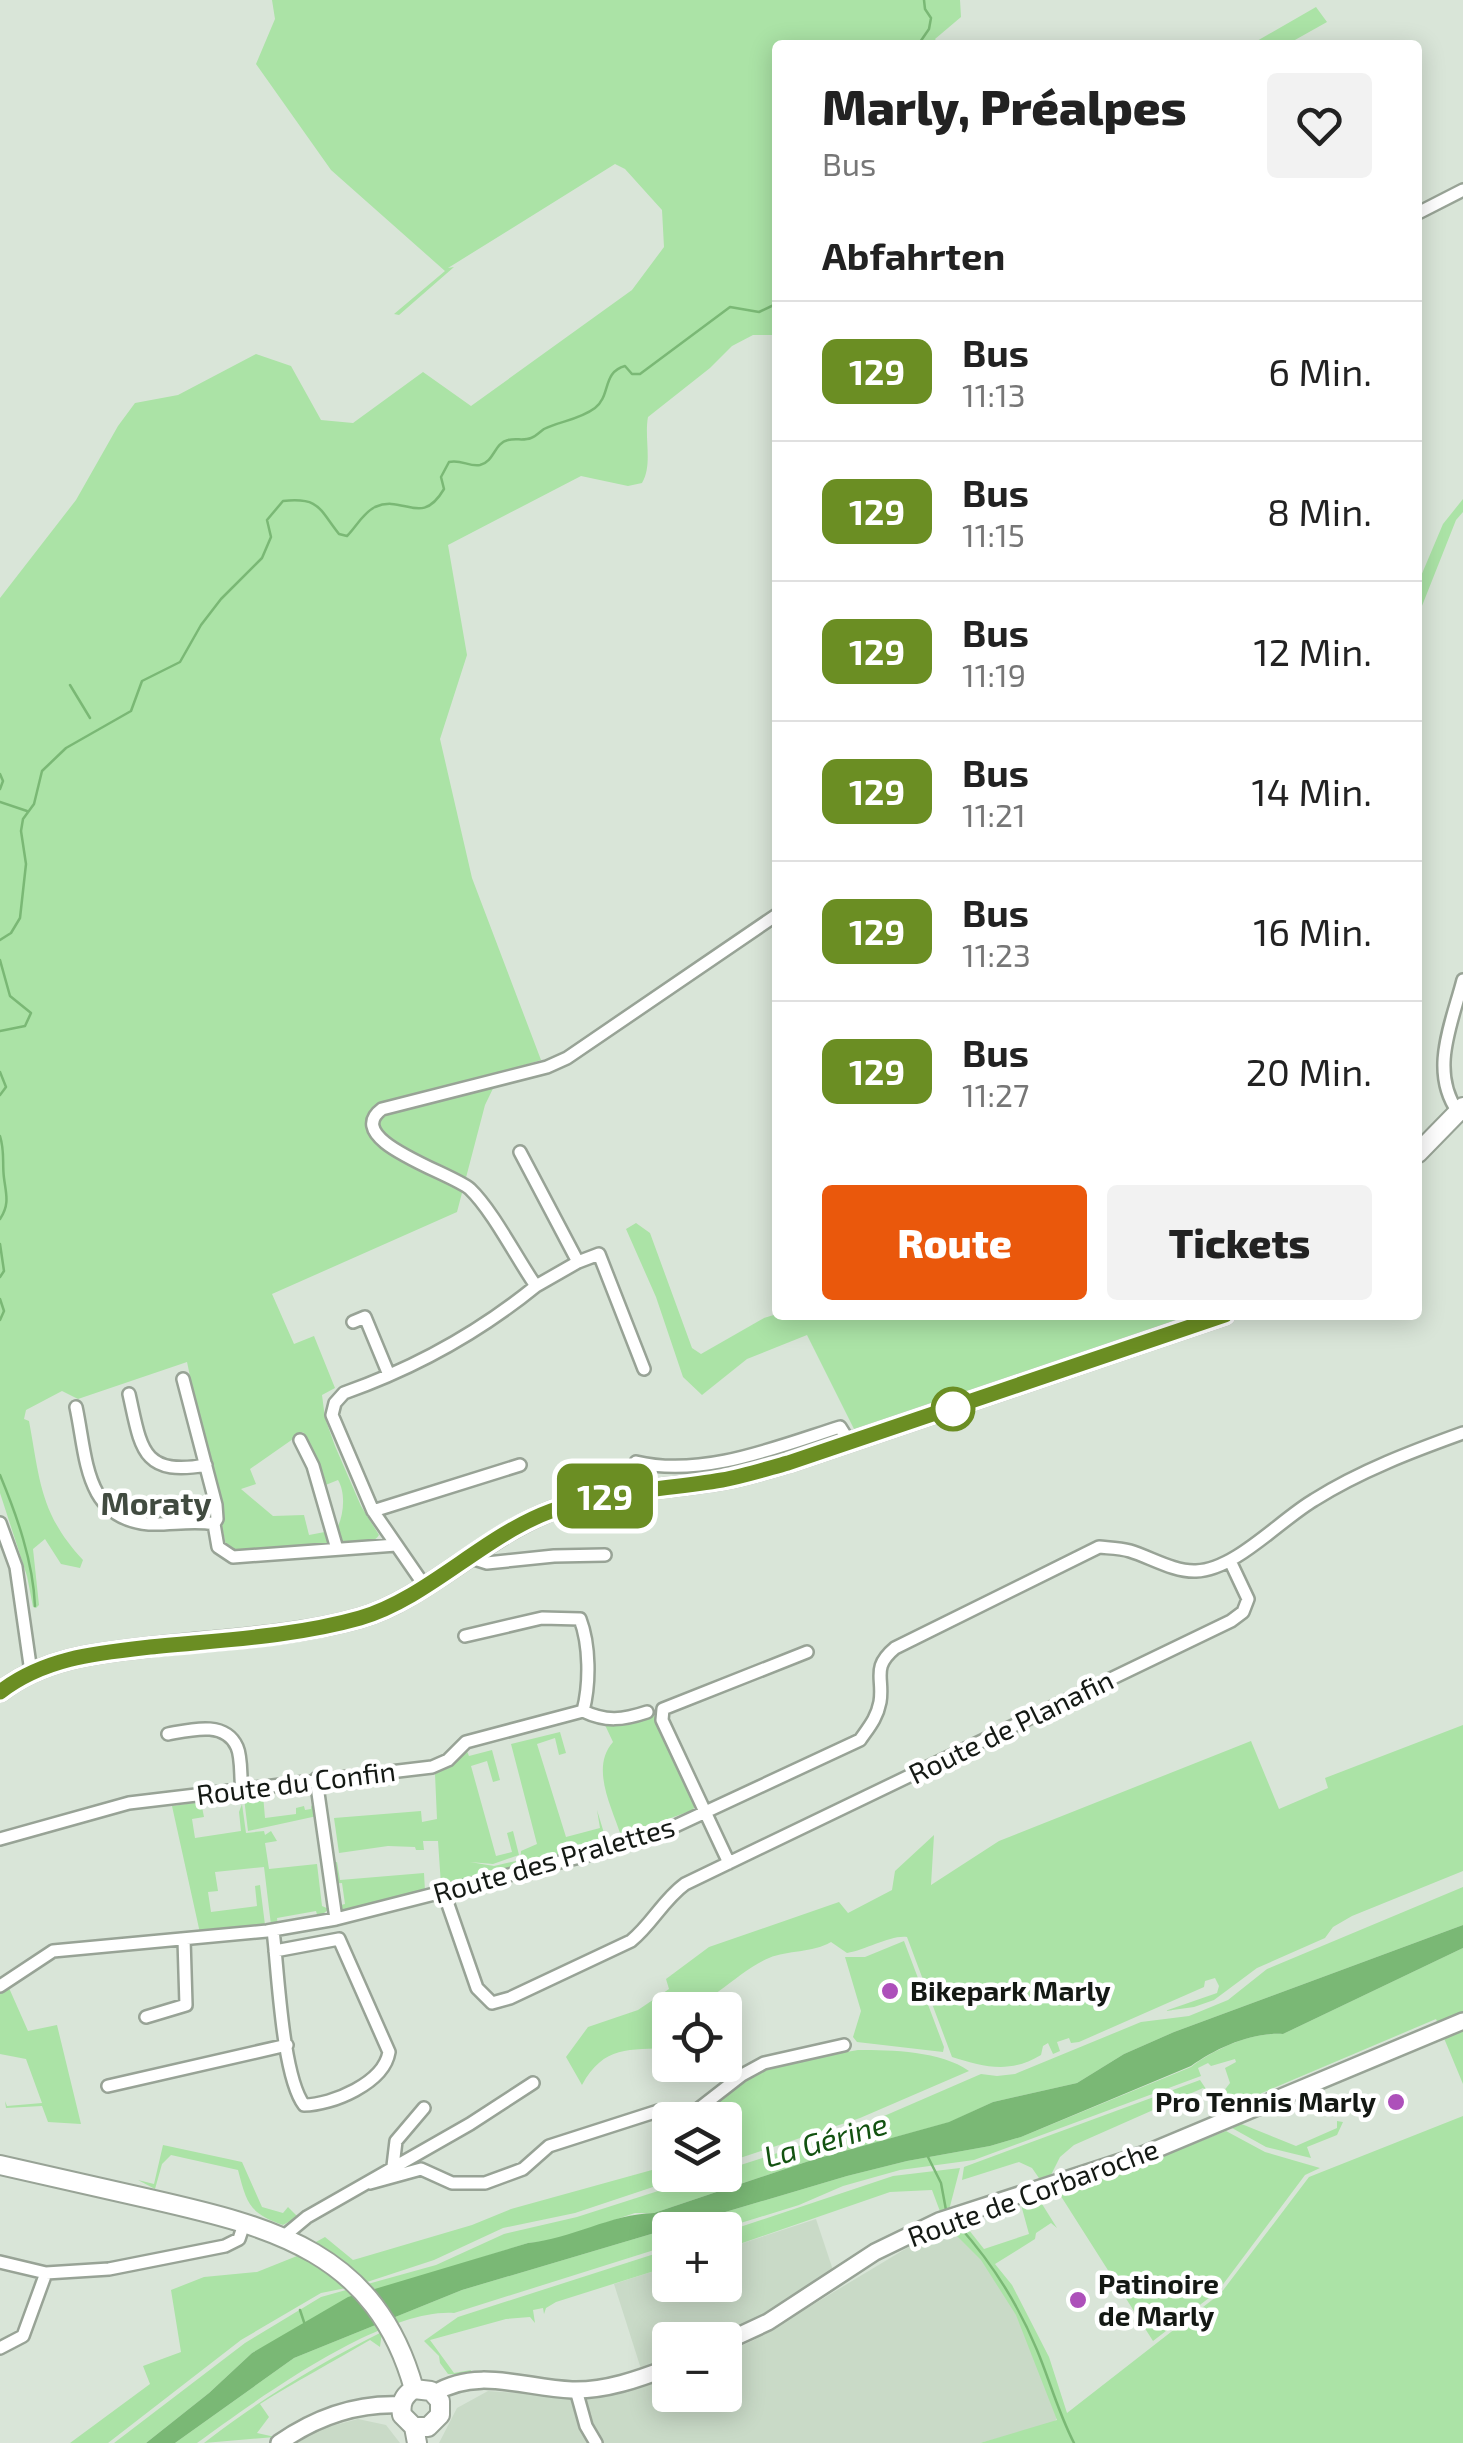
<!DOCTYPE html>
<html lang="de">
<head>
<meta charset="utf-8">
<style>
  :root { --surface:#fff; --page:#f2f2f2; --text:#222; --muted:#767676; --line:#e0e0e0; --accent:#ea580c }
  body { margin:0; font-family:"Exo 2",sans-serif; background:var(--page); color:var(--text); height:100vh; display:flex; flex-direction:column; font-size:38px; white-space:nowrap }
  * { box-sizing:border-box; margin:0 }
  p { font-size:32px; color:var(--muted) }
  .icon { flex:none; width:55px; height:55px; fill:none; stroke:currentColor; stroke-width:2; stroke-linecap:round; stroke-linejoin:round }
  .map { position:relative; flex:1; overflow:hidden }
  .drawer { position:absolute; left:772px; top:40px; width:650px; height:1280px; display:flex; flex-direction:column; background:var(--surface); border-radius:10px; box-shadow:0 5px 25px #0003 }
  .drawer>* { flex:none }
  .badge { padding:0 20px; border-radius:15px; font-size:35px; line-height:65px }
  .buttons { position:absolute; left:652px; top:1992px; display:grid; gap:20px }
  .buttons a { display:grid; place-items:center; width:90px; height:90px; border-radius:10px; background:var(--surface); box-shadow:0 5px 25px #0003; font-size:50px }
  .map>.badge { position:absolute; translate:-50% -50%; box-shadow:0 0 0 5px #fff }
  h2 { padding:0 50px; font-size:38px; line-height:90px }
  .round { display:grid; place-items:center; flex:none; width:105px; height:105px; border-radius:10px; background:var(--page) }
  .summary { display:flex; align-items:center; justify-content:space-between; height:170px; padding:0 50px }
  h1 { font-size:48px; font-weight:800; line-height:75px }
  .action { display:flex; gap:20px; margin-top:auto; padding:20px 50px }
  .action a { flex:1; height:115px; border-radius:10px; background:var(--accent); color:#fff; font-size:40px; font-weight:800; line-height:115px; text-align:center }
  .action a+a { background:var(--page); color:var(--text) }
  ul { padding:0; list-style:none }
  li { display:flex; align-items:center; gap:30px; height:140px; padding:0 50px; border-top:2px solid var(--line) }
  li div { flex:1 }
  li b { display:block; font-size:38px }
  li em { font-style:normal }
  li .badge { min-width:110px; font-weight:700; text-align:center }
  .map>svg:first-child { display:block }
</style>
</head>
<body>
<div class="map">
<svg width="1463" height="2443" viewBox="0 0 1463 2443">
  <rect width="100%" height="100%" fill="#d9e5d8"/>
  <path fill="#c9dac7" d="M816,2219L834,2273L789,2303L719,2340H670V2360L642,2372L614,2284L670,2266V2285H725V2249Z
    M950,2222L984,2261L1017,2314L1058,2416L1054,2423L980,2443H439L457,2408L488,2391L592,2398L647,2386L670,2376V2395H725V2353L754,2340Z
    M358,2419L386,2425L400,2443H297L320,2429Z"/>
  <path fill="#abe3a6" d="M272,0H960L961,17L935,39L939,45H778L777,335H753L732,346L710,368L648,417C644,438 653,465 642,483L628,486L581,476L448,545L467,655L440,739L472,878L541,1060L501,1072L485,1105L457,1212L272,1294L294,1344L314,1336L335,1388L322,1395L325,1418L335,1446L361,1506L379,1535C372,1546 350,1546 339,1539L336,1530C344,1517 346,1493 338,1480L323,1486L303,1432L250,1469L256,1484L241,1489L273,1516L304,1515L309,1535L330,1531L331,1545L231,1553L227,1550L187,1362L78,1399L62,1391L26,1410L24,1419L29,1421C40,1480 40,1514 83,1560L80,1568L61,1564L45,1539L33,1549L39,1605L36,1608L33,1607L27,1576L0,1493V598L76,500L118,426L135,403L178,395L256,354L291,366L321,420L353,423L423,372L471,406L632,290L664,247L662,210L625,169L615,164L448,268L454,267L399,315L394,314L445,271L331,170L256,64L275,19Z
    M1316,7L1327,22L1286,45H1250Z
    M1463,499V512L1456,520L1418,616V583L1443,524Z
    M636,1223L650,1233L692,1348L701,1354L764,1318L777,1314L1197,1315L1066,1364L855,1431L807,1335L747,1359L702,1395L683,1377L656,1297L626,1229Z
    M653,1713L697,1801L693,1810L621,1836C612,1807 590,1768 613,1742L605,1725Z
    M1463,1725V1871L1352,1916L1333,1927L1325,1938L1257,1968L1214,2000L1194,2007L1165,2011L1217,1993L1219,1986L1215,1978L1205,1981L1204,1987L1079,2042L1071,2043L1069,2038L1057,2042L1060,2051L1053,2054L1048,2043L1043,2046L1041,2055C1010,2074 984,2067 952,2057L907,1937C890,1935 866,1950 847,1953L831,1942C812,1953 788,1950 769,1958C734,1973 709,2010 670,2010V2048C629,2050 604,2045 582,2085L566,2057L588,2027L638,2010L669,1989L666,1979L709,1947L839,1902L848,1913L892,1890L895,1871L934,1835L931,1885L999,1841L1251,1741L1279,1809L1328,1788L1325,1778Z
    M560,1732L566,1753L559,1755L555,1738L537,1744L566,1837L600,1828L597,1810L607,1843L520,1866L521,1851L537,1844L511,1744Z
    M466,1749L469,1756L492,1750L500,1780L493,1782L487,1761L471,1766L496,1856L512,1852L507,1833L513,1831L519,1855L493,1864L470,1862L494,1866L516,1861L517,1867L433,1889L441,1885L438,1841H423L424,1850H416L415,1847L388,1846L339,1853L334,1818L421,1811L422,1822L437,1819L435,1774L450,1767Z
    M263,1795L265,1818L296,1814V1808L304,1806L305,1810L311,1809V1805L317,1816L248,1831L244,1798Z
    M201,1802L204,1817L192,1819L195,1838L241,1831L239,1812L242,1804L246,1833L264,1831L265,1835L271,1831L277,1841L265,1843L269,1869L317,1864L322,1906L329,1909L318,1918L316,1911L277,1918L278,1926L271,1925L264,1867L215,1872L218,1891L208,1892L211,1912L257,1906L255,1886L260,1885L265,1925L262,1929L200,1933L172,1806Z
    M337,1862L340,1880L424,1873L425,1891L342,1910L337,1906L345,1904L342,1883L332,1884L330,1863Z
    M1463,1887V1925L1174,2032L1124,2054L1077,2083L993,2102L950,2122L812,2160L654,2213H635L554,2240L528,2243L464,2263L304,2325L252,2353L209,2393L146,2443H114L245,2343L321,2297L436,2265L504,2234L577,2217L708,2175H725V2170L861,2126L981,2074L997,2076L1015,2074L1141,2022L1189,2016L1228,2000L1267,1969Z
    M904,1941L944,2047L943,2052L857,2042L853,2037L861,2011L845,1957H865Z
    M1463,1948V2084L1436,2019L1229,2107L1223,2092L1230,2083L1225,2068L1236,2062L1235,2059L1211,2066L1208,2063L1198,2068L1201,2076L974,2160L900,2170L843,2186L799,2205L718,2230H670V2245L454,2313C382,2308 255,2401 197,2443H175L294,2358L462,2290L847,2176L907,2161L990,2146L1021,2137L1191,2067C1216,2048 1252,2032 1283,2034Z
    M9,1988L28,2031L57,2025L81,2124L48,2122L42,2106L6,2108L5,2101L7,2106L42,2103L26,2059L0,2054V1994Z
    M858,2050C892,2050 941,2051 969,2071L860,2118L725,2163V2120H687L686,2116L766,2066Z
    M1200,2080L1208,2092L1203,2088L1074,2145L1060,2157L1050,2177L1041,2181L1032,2168L1019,2162L962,2180L964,2167Z
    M1463,2116V2443H980L1057,2420L1016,2315L981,2260L947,2226L961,2220L984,2249L1029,2234L1020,2201L1037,2196L1057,2228L1051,2223L1036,2233L1035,2239L995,2264L1012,2285L1049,2357L1067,2413L1221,2293L1309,2177Z
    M1337,2121L1343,2122L1337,2135L1307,2147L1311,2158L1266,2147L1232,2128L1239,2123L1296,2146L1337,2128Z
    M1226,2131L1265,2152L1320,2168L1305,2175L1218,2291L1153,2341L1057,2190L1158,2158Z
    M163,2145L242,2162L262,2207L283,2213L288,2207L298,2217L283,2225C249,2213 247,2204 238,2170L171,2155L162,2164L155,2189L138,2180L154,2184Z
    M670,2165V2175H689L575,2213L503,2228L434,2260L364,2283L340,2260L314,2243L325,2237L353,2260L360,2258L472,2225L511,2209Z
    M960,2168L949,2210L941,2214L932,2190L890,2192L725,2249V2232L893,2176Z
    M670,2249V2266L556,2302L546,2308L544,2314L543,2308L533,2310L535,2323L530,2317L506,2319L430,2340L454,2373L471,2370L470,2375L448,2374L440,2363L439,2356L424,2341L458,2317Z
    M302,2254L346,2288L321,2293L241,2340L108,2443H70L150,2384L143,2366L181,2352L171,2290L204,2277L257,2272Z
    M382,2332L380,2347L370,2340C333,2362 296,2381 260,2404L269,2417L257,2433L275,2437L204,2443C259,2400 320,2363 382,2332Z"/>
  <path fill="#7ab875" d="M1463,1925V1948L1283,2034C1252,2032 1216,2048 1191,2066L1021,2137L990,2146L907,2161L847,2176L462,2290L294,2358L175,2443H146L209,2393L252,2353L348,2297L528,2243C571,2239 611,2214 654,2213L812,2160L949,2122L993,2102L1077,2083L1124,2054L1174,2032Z"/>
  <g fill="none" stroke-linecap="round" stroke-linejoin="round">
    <path stroke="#7ab875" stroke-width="2.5" d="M918,45L929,29L931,18L925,9L924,0
      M70,685L90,718
      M0,774L3,781L0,789
      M0,802L27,811
      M0,940L11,933L20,918L26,864L21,831L23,819L34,804L42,771L66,748L131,711L142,681L180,662L201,625L221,599L262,558L271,537L267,520L283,501C320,497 319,509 339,534L347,536C356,527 363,513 375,507C404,494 421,528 444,489L441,477L449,462C461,459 469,467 480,465C495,461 494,443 508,440C516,438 524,441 531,438C535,437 541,431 544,429C560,421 579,420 595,408C611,396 602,372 625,366L632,374H640L730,307L759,312L778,303
      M0,960L10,996L31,1013L25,1026L0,1031
      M0,1072L6,1087L0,1095
      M0,1136C5,1152 2,1163 4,1178C6,1194 10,1204 0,1219
      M0,1244L4,1271L0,1277
      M0,1299L4,1311L0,1320
      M0,1475C17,1516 33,1561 35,1606
      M927,2155L941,2183L946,2210
      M959,2226C992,2263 1018,2304 1037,2350C1050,2381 1058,2412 1074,2443
      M300,2310L306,2328"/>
    <g stroke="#98a396" stroke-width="16">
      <path id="minor" d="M1418,213L1463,190
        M1458,1112C1429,1071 1452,1023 1463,980
        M520,1152L578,1262L536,1286
        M578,1262L599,1254L644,1369
        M353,1322L365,1317L389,1375
        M183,1379L216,1505L217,1519L214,1524
        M129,1394C141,1447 141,1477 206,1465
        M76,1407C87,1458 84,1518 149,1524C171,1525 193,1520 214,1524L218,1547L233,1557L396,1545
        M300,1440L313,1466L337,1549
        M636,1462C702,1478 777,1447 840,1427L850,1443
        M373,1511L520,1465
        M0,1523L16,1567L31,1672
        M468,1557L487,1563L554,1556L605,1555
        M424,1585L373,1511L332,1415L335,1403L344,1393C415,1368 477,1334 536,1286C517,1259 493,1211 470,1189C452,1173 340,1140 382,1109L547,1067L567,1058L778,914
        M583,1711C606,1722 623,1720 647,1712
        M168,1734C190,1730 225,1720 237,1747C242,1758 240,1778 242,1789
        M316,1779L336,1919
        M0,1839L129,1803L432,1767L448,1760L466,1742L583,1711C590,1684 590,1645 580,1619L542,1618L465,1636
        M729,1863L662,1720L663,1709L807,1652
        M444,1893L477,1988L492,2003L510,1998L631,1941C652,1924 663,1900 685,1884L1231,1621L1243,1612L1248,1599L1231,1563
        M273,1930C278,1970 282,2076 304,2105C332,2105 384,2083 389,2052L339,1939L275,1951
        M0,1986L53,1951L267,1931L336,1919L611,1849L656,1835L860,1740C869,1727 877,1718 880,1702C884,1678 871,1668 895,1648L1099,1547C1109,1548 1120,1548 1130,1551C1150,1557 1174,1572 1196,1571C1235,1570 1280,1520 1314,1500C1360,1471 1413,1451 1463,1433
        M146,2017L186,2005L184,1939
        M108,2086L287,2045
        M393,2166L396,2141L424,2108
        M370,2183L421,2169L452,2183H485L523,2169L549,2146L658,2111L697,2110L742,2075L764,2063L844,2045
        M283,2237L307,2217L470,2124L533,2083
        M0,2262L46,2273L109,2269L225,2246L239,2239L245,2221
        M0,2348L23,2336L46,2273
        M576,2390L586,2426L596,2443"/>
    </g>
    <g stroke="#98a396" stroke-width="20">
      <path id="tertiary" d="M725,2342L768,2322L875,2252L939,2221L1145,2154L1463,2021
        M435,2393C478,2367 524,2388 572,2390C605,2391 639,2379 670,2367
        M279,2443C315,2418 357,2403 401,2405"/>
    </g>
    <g stroke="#98a396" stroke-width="22">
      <path id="secondary" d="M1418,1153L1463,1107
        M0,1692C44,1658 96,1653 150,1647C219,1639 293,1637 360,1618C426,1599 484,1536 551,1511C606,1490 664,1490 722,1480C744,1476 766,1469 788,1463L1225,1315
        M0,2165C50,2176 100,2188 150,2199C273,2227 376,2252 414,2389
        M414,2427H428L440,2415V2401L431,2391L414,2389C404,2395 400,2403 402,2415L414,2427L417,2443"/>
    </g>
    <use href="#minor" stroke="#fff" stroke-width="11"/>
    <use href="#tertiary" stroke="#fff" stroke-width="15"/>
    <use href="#secondary" stroke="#fff" stroke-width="18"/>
  </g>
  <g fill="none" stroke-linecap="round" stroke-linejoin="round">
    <g stroke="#fff" stroke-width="22">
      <path id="line" d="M0,1692C44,1658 96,1653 150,1647C219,1640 293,1637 360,1618C428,1598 483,1536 551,1511C606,1490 664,1490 722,1480C744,1476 766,1469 788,1463L1225,1315"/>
    </g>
    <use href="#line" stroke="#6b8e23" stroke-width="15"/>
  </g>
  <circle fill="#fff" stroke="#6b8e23" stroke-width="5" cx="953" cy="1409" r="20"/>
  <g fill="#ad50ba" stroke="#fff" stroke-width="4">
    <circle cx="890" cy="1991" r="10"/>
    <circle cx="1396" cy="2102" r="10"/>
    <circle cx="1078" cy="2300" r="10"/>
  </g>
  <g text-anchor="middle" stroke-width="9" stroke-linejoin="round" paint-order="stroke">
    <g font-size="28" fill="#141914" stroke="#fff">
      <text transform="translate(1011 1727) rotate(-26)" y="10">Route de Planafin</text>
      <text transform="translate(296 1783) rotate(-7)" y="10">Route du Confin</text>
      <text transform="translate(554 1860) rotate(-16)" y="10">Route des Pralettes</text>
      <text transform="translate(1033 2193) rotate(-20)" y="10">Route de Corbaroche</text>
    </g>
    <g font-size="28" font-weight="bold" fill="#141914" stroke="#fff" text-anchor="start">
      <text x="910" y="2001">Bikepark Marly</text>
      <text x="1376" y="2112" text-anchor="end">Pro Tennis Marly</text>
      <text x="1098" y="2294">Patinoire<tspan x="1098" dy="32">de Marly</tspan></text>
    </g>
    <g font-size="30" font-style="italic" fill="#125210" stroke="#fff">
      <text transform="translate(826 2141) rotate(-16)" y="10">La Gérine</text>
    </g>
    <g font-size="32" font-weight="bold" fill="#414b40" stroke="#fff">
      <text x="156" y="1515">Moraty</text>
    </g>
  </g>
</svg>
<div class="buttons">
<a><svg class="icon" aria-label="locate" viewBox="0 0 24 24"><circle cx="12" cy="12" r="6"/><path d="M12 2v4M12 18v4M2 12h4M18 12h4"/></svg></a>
<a><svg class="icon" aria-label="layers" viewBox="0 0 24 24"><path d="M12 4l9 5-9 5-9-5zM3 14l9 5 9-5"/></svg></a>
<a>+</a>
<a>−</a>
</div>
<b class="badge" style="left:605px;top:1496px;background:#6b8e23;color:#fff">129</b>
<section class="drawer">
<div class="summary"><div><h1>Marly, Préalpes</h1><p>Bus</p></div><a class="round"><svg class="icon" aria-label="heart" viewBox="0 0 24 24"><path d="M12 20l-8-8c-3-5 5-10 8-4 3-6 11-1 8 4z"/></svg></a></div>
<h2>Abfahrten</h2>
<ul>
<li><span class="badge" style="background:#6b8e23;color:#fff">129</span><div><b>Bus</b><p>11:13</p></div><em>6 Min.</em></li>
<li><span class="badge" style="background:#6b8e23;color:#fff">129</span><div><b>Bus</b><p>11:15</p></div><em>8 Min.</em></li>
<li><span class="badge" style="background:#6b8e23;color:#fff">129</span><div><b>Bus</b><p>11:19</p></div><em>12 Min.</em></li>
<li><span class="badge" style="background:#6b8e23;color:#fff">129</span><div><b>Bus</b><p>11:21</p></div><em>14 Min.</em></li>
<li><span class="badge" style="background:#6b8e23;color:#fff">129</span><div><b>Bus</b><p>11:23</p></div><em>16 Min.</em></li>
<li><span class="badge" style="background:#6b8e23;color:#fff">129</span><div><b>Bus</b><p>11:27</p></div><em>20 Min.</em></li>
</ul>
<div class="action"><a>Route</a><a>Tickets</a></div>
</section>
</div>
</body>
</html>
